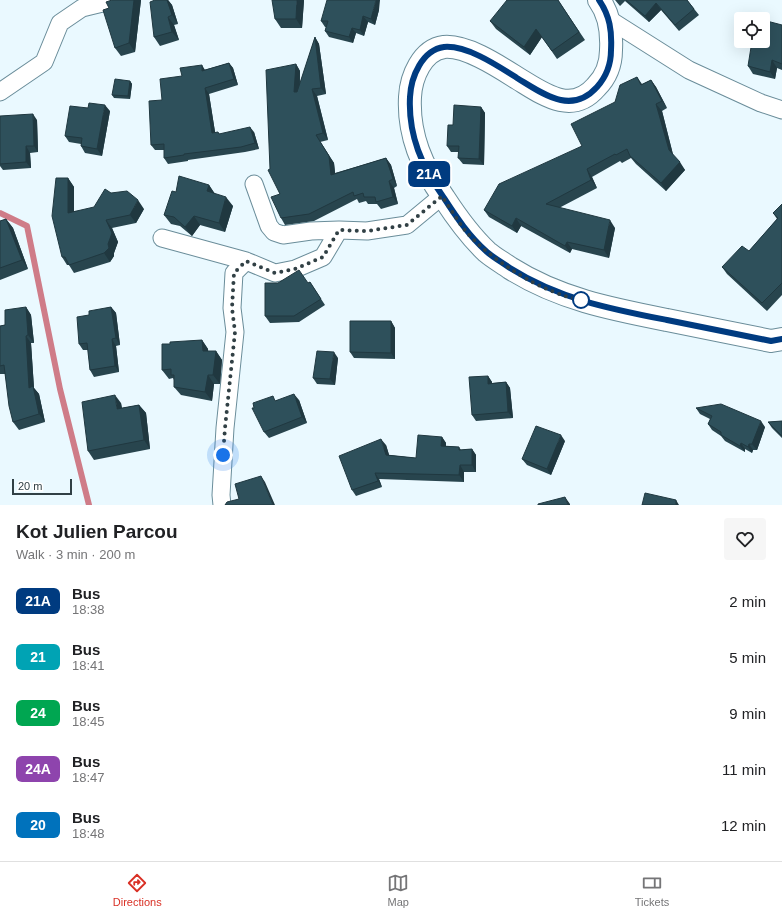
<!DOCTYPE html>
<html lang="en">
<head>
<meta charset="utf-8">
<style>
  :root { --surface:#fff; --page:#f6f6f6; --text:#202124; --muted:#757577; --line:#e0e0e0; --accent:#d93025 }
  body { margin:0; font-family:Arial,sans-serif; background:var(--page); color:var(--text); height:100vh; display:flex; flex-direction:column; font-size:15px; white-space:nowrap }
  * { box-sizing:border-box; margin:0 }
  p { font-size:13px; color:var(--muted) }
  .icon { flex:none; width:22px; height:22px; fill:none; stroke:currentColor; stroke-width:2; stroke-linecap:round; stroke-linejoin:round }
  .map { position:relative; height:505px; overflow:hidden }
  .drawer { display:flex; flex-direction:column; background:var(--surface); flex:1 }
  .drawer>* { flex:none }
  .badge { padding:0 8px; border-radius:6px; font-size:14px; line-height:26px }
  .tools { position:absolute; left:734px; top:12px; display:grid; gap:8px }
  .tools a { display:grid; place-items:center; width:36px; height:36px; border-radius:4px; background:var(--surface); box-shadow:0 4px 16px #0002; font-size:20px }
  .scale { position:absolute; left:12px; bottom:10px; width:60px; box-sizing:border-box; padding-left:4px; border:2px solid #314045; border-top:0; font-size:11px; line-height:14px; white-space:nowrap; color:#314045; -webkit-text-stroke:3px #fff; paint-order:stroke }
  .you { position:absolute; width:20px; height:20px; margin:-10px; border:3px solid #fff; border-radius:50%; background:#1a73e8; box-shadow:0 0 0 6px #1a73e833 }
  .map>.badge { position:absolute; translate:-50% -50%; box-shadow:0 0 0 2px #fff }
  .round { display:grid; place-items:center; flex:none; width:42px; height:42px; border-radius:4px; background:var(--page) }
  .head { display:flex; align-items:center; justify-content:space-between; height:68px; padding:0 16px }
  h1 { font-size:19px; font-weight:800; line-height:30px }
  ul { padding:0; list-style:none }
  li { display:flex; align-items:center; gap:12px; height:56px; padding:0 16px }
  li div { flex:1 }
  li b { display:block; font-size:15px }
  li em { font-style:normal }
  li .badge { min-width:44px; font-weight:700; text-align:center }
  .menu { display:flex; justify-content:space-around; align-items:center; height:56px; border-top:1px solid var(--line); background:var(--surface); font-size:11px; color:var(--muted) }
  .menu a { display:grid; justify-items:center; gap:2px }
  .menu .on { color:var(--accent) }
  .map>svg:first-child { display:block }
</style>
</head>
<body>
<div class="map">
<svg width="782" height="505" viewBox="0 0 782 505">
  <rect width="100%" height="100%" fill="#eaf9ff"/>
  <g fill="none" stroke-linecap="round" stroke-linejoin="round">
    <path stroke="#cf7c88" stroke-width="6" d="M0,213L27,226L60,389L89,505"/>
    <g stroke="#6a8d9a" stroke-width="19">
      <path id="street" d="M610,20L689,70L761,103L782,110
        M0,92L44,62L60,23L82,8L115,0
        M254,184L269,226L274,232L283,235L311,231L339,230
        M162,238L246,261L275,273L295,269L323,257L339,230L367,231L407,225L442,196
        M222,505L221,495L225,428L235,332L232,308L234,273L246,261"/>
    </g>
    <g stroke="#6a8d9a" stroke-width="24">
      <path id="primary" d="M599,0C610,15 612,32 611,50C611,64 606,77 596,87C571,116 542,93 517,78C498,66 466,45 444,47C422,50 411,77 410,97C408,135 422,167 444,198C457,218 470,236 487,252C494,258 503,263 510,268C559,299 611,309 667,320C702,327 736,334 771,341L782,339"/>
    </g>
    <use href="#street" stroke="#fff" stroke-width="17"/>
    <use href="#primary" stroke="#fff" stroke-width="22"/>
  </g>
  <path fill="#28454e" d="M112,0H141L135,52L121,56L115,48L109,8Z
    M155,0H168L172,5L178,24L174,25L179,40L160,46L154,37Z
    M304,0L302,28H281L275,19Z
    M558,0L585,40L557,59L542,37L530,55L496,29L490,21Z
    M615,0H687L699,15L679,31L661,10L649,22L625,1L620,6Z
    M379,10L375,25L368,22L364,36L356,33L353,43L329,37L325,31L326,27H325L321,21Z
    M782,25V70L777,68L775,79L753,74L748,66Z
    M315,37L319,44L326,94L317,96L328,140L320,142L334,163L335,173L386,158L391,165L397,186L394,188L398,204L381,209L377,204H368L366,201L359,203L357,199L314,221L285,225L281,218L280,194L270,169L296,64L300,71V84Z
    M229,63L233,68L238,85L209,94L215,132L220,134L254,132L259,149L245,152L188,160V161L168,164L164,158V150H155L151,145L162,100L182,76Z
    M637,77L642,84L651,80L656,87L667,108L662,111L673,155L685,170L666,191L636,164L631,158L622,163L620,161L592,177L597,188L559,208L615,228L609,258L572,249L570,253L521,226L517,233L489,217L484,210L582,146L615,102Z
    M130,81L132,84L130,99L114,98L112,95Z
    M481,107L485,113L484,165L463,164L458,158L459,152H451L447,146L453,125Z
    M110,111L102,156L85,153L81,146V144L69,142L65,136Z
    M0,116L37,120L38,152L30,153L31,168L3,170L0,166Z
    M68,178L74,187V211L144,209L136,223L112,228L118,242L114,253V256L110,262L74,273L69,265H67L62,257Z
    M209,185L215,194L233,206L225,232L200,225L192,236L180,226L171,224L164,215L176,192Z
    M782,204V295L767,311L727,274L722,267L749,251L777,219L773,213Z
    M6,219L13,228L28,269L0,280V221Z
    M310,282L325,305L299,322L270,323L265,316L308,283Z
    M26,307L31,315L34,343H31L34,388L39,394L45,422L19,430L13,422L5,374H0V326L5,325Z
    M111,307L116,313L120,345L116,346L119,372L94,377L90,370L88,350H83L79,344L89,315Z
    M391,321L395,328V359L354,358L350,352Z
    M202,340L208,349V351H216L222,360L220,384H214L212,401L181,395L174,387V380L173,378L169,379L162,370L170,344Z
    M338,358L335,385L317,384L313,378Z
    M488,376L492,382V383L506,382L510,388L513,418L476,421L472,415Z
    M276,400H299L307,423L269,438L264,432Z
    M121,403L122,408L139,405L146,413L150,449L94,460L88,451Z
    M696,408L765,427L757,450H753L752,453L745,449V452L725,441L721,436L712,430L708,424L710,419L700,414Z
    M782,421V438L772,428L768,422Z
    M442,437L446,443V446L459,447L461,450L472,449L476,455V472H464V482L379,479L382,487L356,496L352,490L386,445L389,455L416,458Z
    M565,441L551,475L527,465L522,459Z"/>
  <path fill="#203840" d="M134,0H141L135,52L129,43Z
    M167,0H168L172,5L178,24L172,15Z
    M297,0H304L302,28L296,19Z
    M376,0H380L379,10L375,25L371,19Z
    M656,3L661,10L649,22L645,16Z
    M363,16L368,22L364,36L360,30Z
    M168,17L174,25L179,40L172,32Z
    M352,28L356,33L353,43L349,37Z
    M536,29L542,37L530,55L524,47Z
    M315,37L319,44L326,94L321,88Z
    M772,60L777,68L775,79L770,72Z
    M229,63L233,68L238,85L234,79Z
    M296,64L300,71L299,99L294,92Z
    M202,65L205,70L202,71Z
    M651,80L656,87L667,108L662,101Z
    M130,81L132,84L130,99L128,96Z
    M205,88L209,94L216,138L212,133Z
    M312,89L317,96L328,140L323,133Z
    M656,104L662,111L674,158L669,150Z
    M105,105L110,111L102,156L97,149Z
    M481,107L485,113L484,165L479,159Z
    M33,114L37,120L38,152L34,146Z
    M250,127L254,132L259,149L255,143Z
    M316,135L334,163L336,181L331,175Z
    M26,146L30,153L31,168L26,162Z
    M386,158L391,165L397,186L393,179Z
    M680,162L685,170L666,191L661,183Z
    M587,169L592,177L597,188L591,180Z
    M68,178L74,187V221L68,213Z
    M389,181L394,188L398,204L393,197Z
    M209,185L215,194L207,191Z
    M226,197L233,206L225,232L219,223Z
    M138,200L144,209L136,223L130,215Z
    M194,216L200,225L192,236L185,227Z
    M516,218L521,226L517,233L512,226Z
    M6,219L13,228L28,269L22,260Z
    M106,220L112,228L118,242L114,253V256L110,262L104,253Z
    M610,220L615,228L609,258L604,250Z
    M567,242L572,249L570,253L565,246Z
    M26,307L31,315L34,343L28,335Z
    M111,307L116,313L120,345L116,338Z
    M391,321L395,328V359L391,353Z
    M26,336L31,343L34,388L39,394L45,422L39,414L29,388Z
    M112,339L116,346L119,372L115,366Z
    M202,340L208,349L209,360L203,351Z
    M216,351L222,360L220,384L213,375Z
    M334,352L338,358L335,385L330,379Z
    M208,375L214,384L212,401L205,392Z
    M488,376L492,382V390L488,384Z
    M506,382L510,388L513,418L508,412Z
    M294,394L299,400L307,423L302,417Z
    M115,395L121,403L123,417L117,409Z
    M139,405L146,413L150,449L144,440Z
    M761,421L765,427L757,450L752,444Z
    M561,435L565,441L551,475L547,469Z
    M442,437L446,443V452L441,446Z
    M381,439L386,445L391,461L386,455Z
    M741,443L745,449V452L740,446Z
    M749,444L753,450L752,453L748,447Z
    M472,449L476,455V472L472,465Z
    M460,465L464,472V482L459,475Z
    M375,473L379,479L382,487L378,481Z
    M261,476L265,482L275,505H273Z
    M565,497L570,504V505H568Z
    M676,500L679,505H676Z"/>
  <path fill="#2e505b" stroke="#203840" d="M112,0H134L129,43L115,48L103,10L109,8L106,2Z
    M155,0H167L172,15L168,17L172,32L154,37L150,2Z
    M272,0H297L296,19H275Z
    M327,0H376L375,4L371,19L363,16L360,30L352,28L349,37L325,31L328,21H321Z
    M507,0H558L579,32L552,51L536,29L524,47L490,21Z
    M626,0H687L694,9L675,25L656,3L645,16Z
    M763,20L782,25V64L772,60L770,72L748,66L752,41H763Z
    M315,37L321,88L312,89L323,133L316,135L329,156L331,175L386,158L393,179L389,181L393,197L376,202L375,197H364L363,193L354,196L353,192L309,214L281,218L271,197L280,194L268,170L270,169L266,70L296,64L294,92H297Z
    M229,63L234,79L205,88L212,133L218,132L219,134L250,127L255,143L241,147L184,154V155L164,158V144L151,145L149,101L162,100L160,79L182,76L180,68L202,65V71Z
    M637,77L641,85L651,80L662,101L656,104L669,150L680,162L661,183L630,156L627,149L616,155L615,154L587,169L591,180L546,204L610,220L604,250L567,242L565,246L516,218L512,226L484,210L499,184L582,146L571,124L615,102L620,85Z
    M115,79L130,81L128,96L112,95Z
    M89,103L105,105L97,149L81,146L82,138L65,136L70,106L88,108Z
    M454,105L481,107L479,159L458,158L459,146H447L448,125H453Z
    M33,114L34,146H26V162L0,164V116Z
    M179,176L209,185L207,191L226,197L219,223L194,216L185,227L174,217L164,215L172,191L176,192Z
    M56,178H68V213L94,207L105,189L111,193L127,191L138,200L130,215L106,220L112,233L108,244L109,248L104,253L69,265L65,257H62L52,216Z
    M782,204V283L762,303L722,267L742,246L749,251L778,218L773,213Z
    M6,219L22,260L0,268V221Z
    M299,270L308,283L310,282L321,299L294,316H265V283H278Z
    M26,307L28,335L26,336L29,388L33,386L39,414L13,422L9,406L4,365L0,366V326L5,325V310Z
    M111,307L116,338L112,339L115,366L90,370L87,343L79,344L77,317L89,315V311Z
    M350,321H391V353L350,352Z
    M202,340L203,351H216L213,375H208L205,392L174,387V375H171V369L162,370V344H170V342Z
    M317,351L334,352L330,379L313,378Z
    M488,376V384L506,382L508,412L472,415L469,377Z
    M294,394L302,417L264,432L252,408H254L253,403L273,396L275,401Z
    M115,395L117,409L139,405L144,440L88,451L82,402Z
    M721,404L761,421L752,444H749L748,447L741,443L740,446L721,435V432L708,424L712,416L696,408Z
    M782,421V436L768,422Z
    M536,426L561,435L547,469L522,459Z
    M418,435L442,437L441,446L459,447V450L472,449V465H460L459,475L375,473L378,481L352,490L339,456L381,439L386,455L416,458Z
    M261,476L273,505H225L227,502L239,499L235,484Z
    M645,493L676,500V505H642Z
    M565,497L568,505H538V504Z"/>
  <g fill="none" stroke-linecap="round" stroke-linejoin="round">
    <g stroke="#fff" stroke-width="9">
      <path id="line" d="M599,0C610,16 612,31 611,50C611,64 606,77 597,87C571,116 542,93 517,78C498,66 467,45 444,47C422,50 411,77 410,97C408,135 422,167 444,198C457,218 469,236 487,252C494,258 503,263 510,268C559,299 611,309 667,320C702,327 736,334 771,341L782,339"/>
    </g>
    <use href="#line" stroke="#003b80" stroke-width="6"/>
    <path stroke="#314045" stroke-width="4" stroke-dasharray="0 7.2" d="M223,455L225,428L235,332L232,308L234,273L246,261L275,273L295,269L323,257L339,230L367,231L407,225L442,196C449,207 456,218 464,229C488,259 544,294 581,300"/>
  </g>
  <circle fill="#fff" stroke="#003b80" stroke-width="2" cx="581" cy="300" r="8"/>
</svg>
<div class="tools">
<a><svg class="icon" aria-label="locate" viewBox="0 0 24 24"><circle cx="12" cy="12" r="6"/><path d="M12 2v4M12 18v4M2 12h4M18 12h4"/></svg></a>
</div>
<div class="scale">20 m</div>
<div class="you" style="left:223px;top:455px"></div>
<b class="badge" style="left:429px;top:174px;background:#003b80;color:#fff">21A</b>
</div>
<section class="drawer">
<div class="head"><div><h1>Kot Julien Parcou</h1><p>Walk · 3 min · 200 m</p></div><a class="round"><svg class="icon" aria-label="heart" viewBox="0 0 24 24"><path d="M12 20l-8-8c-3-5 5-10 8-4 3-6 11-1 8 4z"/></svg></a></div>
<ul>
<li><span class="badge" style="background:#003b80;color:#fff">21A</span><div><b>Bus</b><p>18:38</p></div><em>2 min</em></li>
<li><span class="badge" style="background:#00a3b4;color:#fff">21</span><div><b>Bus</b><p>18:41</p></div><em>5 min</em></li>
<li><span class="badge" style="background:#00a651;color:#fff">24</span><div><b>Bus</b><p>18:45</p></div><em>9 min</em></li>
<li><span class="badge" style="background:#8e44ad;color:#fff">24A</span><div><b>Bus</b><p>18:47</p></div><em>11 min</em></li>
<li><span class="badge" style="background:#0072bc;color:#fff">20</span><div><b>Bus</b><p>18:48</p></div><em>12 min</em></li>
</ul>
</section>
<nav class="menu">
<a class="on"><svg class="icon" aria-label="directions" viewBox="0 0 24 24"><path d="M12 3l9 9-9 9-9-9zM9 14v-3h6M13 9l2 2-2 2"/></svg>Directions</a>
<a><svg class="icon" aria-label="map" viewBox="0 0 24 24"><path d="M3 6l6-2 6 2 6-2v14l-6 2-6-2-6 2zM9 4v14M15 6v14"/></svg>Map</a>
<a><svg class="icon" aria-label="tickets" viewBox="0 0 24 24"><path d="M3 7h18v10H3zM15 7v10"/></svg>Tickets</a>
</nav>
</body>
</html>
